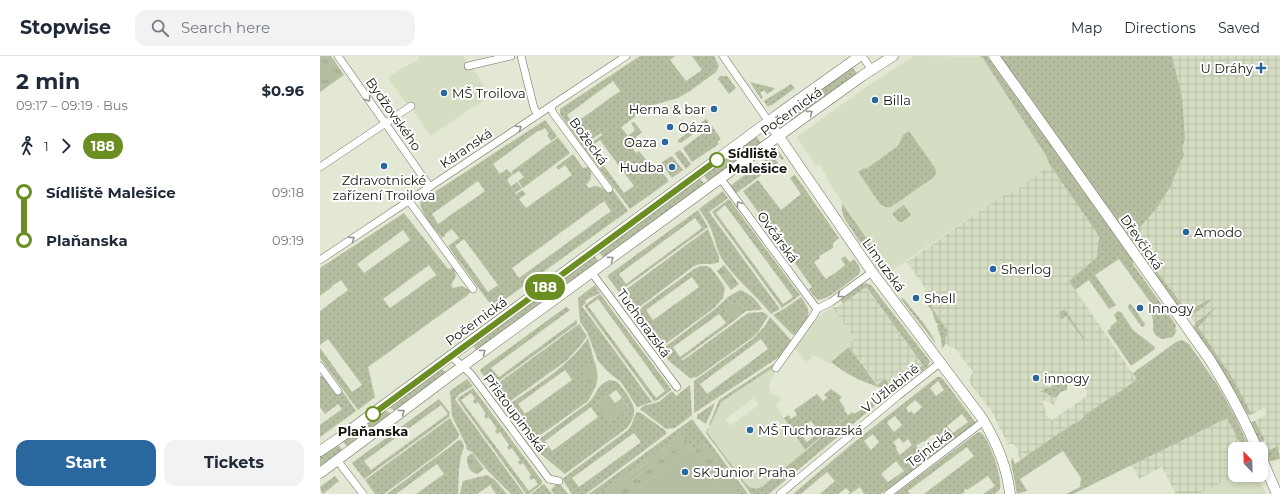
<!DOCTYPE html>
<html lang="en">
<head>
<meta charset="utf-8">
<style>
  :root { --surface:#fff; --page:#f2f2f3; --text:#1f2937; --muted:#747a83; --line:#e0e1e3; --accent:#2a679e }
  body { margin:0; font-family:Montserrat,sans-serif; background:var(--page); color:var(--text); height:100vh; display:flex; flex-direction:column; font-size:15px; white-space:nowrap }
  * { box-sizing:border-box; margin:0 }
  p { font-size:13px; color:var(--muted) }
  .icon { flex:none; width:22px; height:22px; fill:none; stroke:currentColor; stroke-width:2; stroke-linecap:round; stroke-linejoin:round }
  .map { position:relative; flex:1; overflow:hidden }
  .sheet { display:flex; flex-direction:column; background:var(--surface); width:320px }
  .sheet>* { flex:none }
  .badge { padding:0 8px; border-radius:13px; font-size:14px; line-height:26px }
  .needle { width:26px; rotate:337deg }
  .fabs { position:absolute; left:908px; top:386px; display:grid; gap:8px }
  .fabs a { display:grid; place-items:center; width:40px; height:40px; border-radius:8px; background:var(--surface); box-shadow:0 2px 6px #0003; font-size:20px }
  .map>.badge { position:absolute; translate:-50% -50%; box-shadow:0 0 0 2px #fff }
  .legs { display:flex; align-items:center; gap:6px; height:44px; padding:0 16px; font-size:13px }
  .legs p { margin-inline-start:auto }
  .head { display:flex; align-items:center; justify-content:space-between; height:68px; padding:0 16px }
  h1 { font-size:22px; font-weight:700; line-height:30px }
  .button { display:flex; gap:8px; margin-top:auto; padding:8px 16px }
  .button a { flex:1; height:46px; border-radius:12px; background:var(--accent); color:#fff; font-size:16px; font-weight:700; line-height:46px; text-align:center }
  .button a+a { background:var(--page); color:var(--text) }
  ul { padding:0 16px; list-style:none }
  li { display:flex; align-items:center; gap:14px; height:48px; font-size:15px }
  li i { display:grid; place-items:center; width:6px; height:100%; margin:0 5px; background:currentColor }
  li i::after { content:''; width:10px; height:10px; margin:-5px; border:3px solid; border-radius:50%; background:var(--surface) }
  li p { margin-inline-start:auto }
  li:first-child i { background:linear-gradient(#0000 50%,currentColor 0) }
  li:last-child i { background:linear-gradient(currentColor 50%,#0000 0) }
  header { display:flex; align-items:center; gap:24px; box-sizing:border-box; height:56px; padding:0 20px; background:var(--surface); border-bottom:1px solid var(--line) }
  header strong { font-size:19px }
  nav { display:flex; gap:22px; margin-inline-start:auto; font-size:14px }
  .search { width:280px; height:36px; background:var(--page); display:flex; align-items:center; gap:10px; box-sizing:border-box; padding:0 14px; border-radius:12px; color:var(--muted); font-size:15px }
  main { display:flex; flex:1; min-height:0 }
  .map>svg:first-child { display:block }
</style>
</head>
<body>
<header>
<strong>Stopwise</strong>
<div class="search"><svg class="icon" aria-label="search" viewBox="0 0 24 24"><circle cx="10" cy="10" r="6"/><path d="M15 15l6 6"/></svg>Search here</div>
<nav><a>Map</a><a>Directions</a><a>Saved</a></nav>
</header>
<main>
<section class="sheet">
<div class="head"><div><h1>2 min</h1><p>09:17 – 09:19 · Bus</p></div><b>$0.96</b></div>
<div class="legs"><svg class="icon" aria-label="walk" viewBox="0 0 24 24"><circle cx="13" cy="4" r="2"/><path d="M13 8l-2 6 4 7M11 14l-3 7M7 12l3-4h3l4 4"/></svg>1<svg class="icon" aria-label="forward" viewBox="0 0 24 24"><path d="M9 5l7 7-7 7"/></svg><b class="badge" style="background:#6b8e23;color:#fff">188</b></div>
<ul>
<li><i style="color:#6b8e23"></i><b>Sídliště Malešice</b><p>09:18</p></li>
<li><i style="color:#6b8e23"></i><b>Plaňanska</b><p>09:19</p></li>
</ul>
<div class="button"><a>Start</a><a>Tickets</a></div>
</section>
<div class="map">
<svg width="960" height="438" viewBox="0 0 960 438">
  <defs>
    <pattern id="industrial-grid" width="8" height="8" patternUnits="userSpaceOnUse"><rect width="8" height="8" fill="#d5ddc2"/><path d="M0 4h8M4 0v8" fill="none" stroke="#b6bda6"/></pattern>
    <pattern id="grass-dots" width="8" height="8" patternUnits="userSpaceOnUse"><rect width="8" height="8" fill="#b5bea0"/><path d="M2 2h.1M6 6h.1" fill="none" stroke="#9ba389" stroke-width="1.8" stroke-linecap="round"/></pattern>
    <pattern id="park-tufts" width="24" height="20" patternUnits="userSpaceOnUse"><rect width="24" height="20" fill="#b5bea0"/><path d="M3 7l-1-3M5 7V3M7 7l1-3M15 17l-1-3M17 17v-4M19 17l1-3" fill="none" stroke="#9ba389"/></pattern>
  </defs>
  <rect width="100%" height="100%" fill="#e2e8d3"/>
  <path fill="#d5ddc2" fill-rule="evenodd" d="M98,0H144L149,13H153L171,41L151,52L111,80L93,54L95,51L88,48H87L68,22L82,12L99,4Z
    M594,0L662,1L725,98L730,109L694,136L680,141L571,215L565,206L563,207L506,122L507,121L499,108L496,110L477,81L549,29Z
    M512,251L535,283L528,288L529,291L509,308L494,299L486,306L477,295L474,293L495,264Z
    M454,311L457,313L451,323L449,331L452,338L460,342V345L455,349L485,395L443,430L438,432H432L425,427L387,376L401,346ZM434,342L439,349L410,370L405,363Z
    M917,419H937L946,438H879Z"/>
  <path fill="url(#industrial-grid)" fill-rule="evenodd" d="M852,0H960V395L958,390L950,394L935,365L947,358L944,352L936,356H931L878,271L822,196L813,180L838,150L850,131L865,82L862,41Z
    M730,109L779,180L777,201L749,225L817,324L766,358L760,365L751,369L701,404L697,398L699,396L694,388H688L670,352H669L651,329L649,323L653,316L635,292L630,291L626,287L625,282L629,277L608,246L611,244L604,235L606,233L587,206L680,141L694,136ZM747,323L759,327L766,334L767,340L732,364L726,359L723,346L724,344L734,349L739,338L743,335L747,334V326L736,327L729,332L728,330L738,325Z
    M545,231L603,309L572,333L565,323L558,329L527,288L535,283L512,251H517Z
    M907,362L923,393H915V419H917L879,438H856L842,411L819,423L811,408Z"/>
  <path fill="url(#grass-dots)" fill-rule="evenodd" d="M320,0H355L350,4L366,25L382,14L372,0H394L399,10L396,16L370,35L358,42L330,50L301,71L308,80L315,74L311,67L314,66L322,76L316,81L320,86L312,91L316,97L319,95L331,110L340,113L348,124V126L310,153L264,92L282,79L281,77L269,85V87L263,91L240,58V53ZM293,25L300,35L254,68L247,59ZM280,84L314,130L304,137L270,91Z
    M659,0H667L813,205V208L856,269L855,274H857L853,281L843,283C827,278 837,268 831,258L836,254L799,203L775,219L796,249L789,253L769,224L755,234L749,225L777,201L779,180L730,109L725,98L662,1Z
    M679,0H852L862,41L865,82L862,93L864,98L850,131L838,150L813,180L817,187H812Z
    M532,11L538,19L470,67L464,59Z
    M400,20H407L416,32L409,38L398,23Z
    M430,26L454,32L455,33L447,38L444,34L440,37L443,41L441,43Z
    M471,28L475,32L452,49L447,50L444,45Z
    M386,63L388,65V67L361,87L358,86V84Z
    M225,64L237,80L231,85L227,79L229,78L225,72L220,75L219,74L173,108L180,118L187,113L192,119L187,124L191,130L197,126L202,132L195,137V139L202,134L206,138L199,143L206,152L252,119L245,109L238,114L236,111L253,98L263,112L268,111C273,117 272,123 266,129L269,132C277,128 282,131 288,137L293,134L308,155L173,252L128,190L139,182L132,173L125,178V180L122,182C116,174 97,154 101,145ZM158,125L165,135L118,168L112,158ZM284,145L291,155L199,222L192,212ZM144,183L178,229L168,236L135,190Z
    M392,70L401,83L397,86L399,88L372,106L363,92Z
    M589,75L615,112L616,117L614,121L571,151H565L560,148L538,116L544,112L546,113L578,90L583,79Z
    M436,80L442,88L389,126L383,118Z
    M238,81L250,97L203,132L198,125L204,121L199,115L193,119L191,116Z
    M360,94L371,108L366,113L355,98V97Z
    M456,96H459L464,103L462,104L460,101L456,104L458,107L415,138L410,130Z
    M352,100L363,114L352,122L342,108V106Z
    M474,119L476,120L519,182L513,187V192L499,200L500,202L494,206L502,218L506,223L513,218V219L525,209L521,203L525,200L530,206L534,203C538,209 543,213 538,219C531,224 504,248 497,243C494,241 491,236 489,233L492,231L423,135L438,124L461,154L481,138L470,122Z
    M379,121L385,129L285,204L279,196Z
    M403,135L408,142L389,156L460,253L451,258C436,239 415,223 402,203C396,193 395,181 390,171C388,165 383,159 379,153Z
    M409,143L480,239L462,252L392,156ZM405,149L473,241L463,248L396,157Z
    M522,147L563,206H565L571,215L566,216L558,213L524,162L522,155Z
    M584,149L591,159L582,166H579L573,159V157Z
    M378,154L388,171L299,236L287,220ZM375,162L382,172L306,228L299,218Z
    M84,157L128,213L134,212L136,220L131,229L133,232L142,230L151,235L148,239L48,311L55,341L38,354L0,302V292L32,336L42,329L8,283L0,289V255L28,234L21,224L12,230V231L0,240V212ZM83,174L90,184L44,217L37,208ZM109,209L116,219L70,252L63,243Z
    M388,173L399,201V206C391,210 382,206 374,210L314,255H312L300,238Z
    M822,196L867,255L891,243L892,244C884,250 873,262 862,258L821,199Z
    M274,199L280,207L157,295L155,293L154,288Z
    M380,210H386L391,212L402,227L405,232L403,242L394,252L340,292L314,257L374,213ZM372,221L379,231L333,264L326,254Z
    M546,227L551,229L610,305L608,310L583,330L580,326L603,309L546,231L523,247L520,244L542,228Z
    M275,229L280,237C274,241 268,241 265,245L266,247L262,250L332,346L317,351L301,326L288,316L278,305L267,276L260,266L258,242Z
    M420,234C429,237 437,244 442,253L439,254L426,255L417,244L403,255L411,267L362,303V305L428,257L442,256L445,257L448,260L439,275L433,281L377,321L370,322L349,305L341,294L395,253L408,241ZM399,258L406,267L360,301L353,291Z
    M280,238L351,333V334L338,344L334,345L265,251V249ZM278,243L345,335L336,342L268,250Z
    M481,241C495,260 487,261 476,278L473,279L453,259L464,253Z
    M580,242L584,243C590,251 615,279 615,287Z
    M608,246L629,277L625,282L626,287L622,293L621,283L617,269H618V267H616L612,255L606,247Z
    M809,248L812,249L825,268L824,271L821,270L808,252Z
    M246,251H247L250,254L171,312L179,321L255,265L256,263L257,266V268L172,330L160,315L161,313Z
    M896,251L878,271L913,323L930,355L931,356H936L930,359L927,358L908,325L873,273L875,267Z
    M743,254H745L764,282L763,283L746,260L742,263L739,257Z
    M798,255L801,256L813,274L835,291V293L811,310L787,275L791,272L790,271L797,265L794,259Z
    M450,261L471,284L459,301L374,357V325L434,282L445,270ZM441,283L448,293L387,338L380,328Z
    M259,268L267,280L260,290L246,305L185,349L173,331Z
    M268,282L274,304L268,305L266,308L271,329L276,330L268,345L212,385L187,350C215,330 248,311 268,282ZM245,314L252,324L205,358L198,348Z
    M862,284L869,288L898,330L916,362L930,393H923L907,362L753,438H746L760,431L761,422L743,395L700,423L707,435L697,438L691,406L692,401L695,408L751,369L760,365L766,358L817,324L813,317L856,286Z
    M529,291L557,329L565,323L574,335C551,330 529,321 511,306Z
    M455,307L456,309L454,311L401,346L390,370L389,369L399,344Z
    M119,313L125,315V318L77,356L67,350Z
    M0,320C16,322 28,343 36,355L0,381V369L22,353L18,348L5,358L0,351Z
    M617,321H621L623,323L656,367L561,438H544L540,431L530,438H528L530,436L526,432L518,438H500L515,425L507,416L481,438H473L532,388ZM618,325L624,334L616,340L610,332ZM595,344L602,351L594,358L591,355L589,357L586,352ZM642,358L648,366L633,377L627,370ZM575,360L582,369L574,376L567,367L569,364ZM553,378L559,386L551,394L544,385ZM612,379H615L619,388L604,399L596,390L603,385L604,386ZM579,382L583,387L588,383L592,389L580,399L576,393L577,392L573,386ZM576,405L584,415L568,426L561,418Z
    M147,323L153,330L138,339V340L135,343L204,438H191L168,415L152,396L147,394L146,389L132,360L130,335Z
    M290,324C294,325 297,325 299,328C303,332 314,348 314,353C315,359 311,367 307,372L245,418L222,399L214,387L268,347C278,338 276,329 290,324ZM296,334L309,351L291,365L278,347ZM271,351L278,361L232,395L225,385Z
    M741,326H747V334L740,336L736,342L726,337L720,336L728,331L729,332L736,327Z
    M370,329L372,359L355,372L346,373L320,353L323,350L339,346L352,335L356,340Z
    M153,332L222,425V428L209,438H206L138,344V342ZM151,337L155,342L153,345L155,348L158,346L166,358L164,360L166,363L169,361L177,373L175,375L177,378L180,376L189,389L187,391L189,394L192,392L200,404L198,406L200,409L203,407L211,419L209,421L211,424L214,422L218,428L209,435L141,344Z
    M511,333L522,341L519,344L525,352L524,354L528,359L485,394L464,362L469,359L471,363L477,359L474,354L497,338L503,345L507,342L504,339ZM491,365L500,376L487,386L478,375Z
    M119,343L130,357L129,361L44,423L32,407ZM121,349L128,358L51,414L44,405Z
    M553,344L557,347V348L449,438H431L386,377L387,373L389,372L387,376L425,427C430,433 436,434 443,430L532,356L534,358L549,349Z
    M395,347L386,368L377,362V359Z
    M63,353L73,359L28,392L22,384Z
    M317,356L321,357L346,375V378L266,438H252L242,423L308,374L311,370L316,357ZM314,377L321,386L259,431L252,422Z
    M130,362L139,378L138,382L114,401L64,438H55L45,424Z
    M372,363L428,438H418V436L385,388L381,391L379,390L374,394L361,378L279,438H269Z
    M935,365L945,384L942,386L938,384L931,368V366Z
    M660,376C669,381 683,423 680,433L675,438H663L675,430L668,420L647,434L646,433L644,434L645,436L642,438H604L654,400L647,391L588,435L590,438H575L657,377Z
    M139,384L142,385L144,391L141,400L139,413L138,438H96L124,418L117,408L76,438H67Z
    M17,387L23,395L0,412V400Z
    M946,387L950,394L958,390L960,403L951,405L946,403L942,392Z
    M167,419L175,424L187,438H176L170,429L157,438H140L143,425Z
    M15,420L19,425L3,438L0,431Z
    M237,427L241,429L248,438H234L231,434Z
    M224,428L232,438H211Z"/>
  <path fill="url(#park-tufts)" d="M0,0H11L24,19L0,36Z
    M404,209L419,228L411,234L397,215Z
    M417,244L426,255L411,267L402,255Z
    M271,304H274C277,312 279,322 276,330C260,329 258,310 271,304Z
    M361,378L374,394L379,390L381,391L385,388L418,436V438H405L373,393L311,438H293L364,386L361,382L284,438H279Z
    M152,397L164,413L157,418C149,416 147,409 147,401Z"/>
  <path fill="#b5bea0" d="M289,339L295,347L302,342L309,352L291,365L278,347Z
    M361,382L364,386L293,438H284Z
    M373,393L405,438H311Z"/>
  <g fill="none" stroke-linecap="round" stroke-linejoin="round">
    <g stroke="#6b705e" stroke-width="8">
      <path id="street" d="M18,0L110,131
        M201,0L214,52L218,59
        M403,0L449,66
        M542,0L552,14
        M148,10L191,0
        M231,51L233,57L289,133
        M0,111L91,50
        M401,123L497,253L511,246L552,216
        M89,145L153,233
        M0,204L306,0
        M272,217L357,331
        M131,300L151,318L229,423L239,425
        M0,310L18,335
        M456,312L494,259L497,253
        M17,404L43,438
        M460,438L579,339L621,306
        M568,438L664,365"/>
    </g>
    <g stroke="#6b705e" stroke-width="11">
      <path id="secondary" d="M674,0L890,304C908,333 924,362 937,393
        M449,66L552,216L662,362C676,385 687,411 690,438
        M0,395L18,383L464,54L540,0
        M941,401L957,438
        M0,417L132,318L471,71L542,20L573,0"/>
    </g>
    <use href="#street" stroke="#fff" stroke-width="7"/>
    <use href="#secondary" stroke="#fff" stroke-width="10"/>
  </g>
  <defs><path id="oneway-chevron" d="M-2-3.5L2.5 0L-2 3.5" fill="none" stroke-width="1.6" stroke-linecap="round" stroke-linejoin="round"/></defs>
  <g stroke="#959693">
    <use href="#oneway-chevron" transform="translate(48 43) rotate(55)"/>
    <use href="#oneway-chevron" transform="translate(490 57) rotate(-36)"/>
    <use href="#oneway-chevron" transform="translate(199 72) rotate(-34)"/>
    <use href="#oneway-chevron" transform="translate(419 148) rotate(-127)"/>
    <use href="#oneway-chevron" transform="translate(32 183) rotate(-34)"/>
    <use href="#oneway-chevron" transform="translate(291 203) rotate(-36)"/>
    <use href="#oneway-chevron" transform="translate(520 239) rotate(144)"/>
    <use href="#oneway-chevron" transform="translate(163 296) rotate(-36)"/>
    <use href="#oneway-chevron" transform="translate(82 356) rotate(-37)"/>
  </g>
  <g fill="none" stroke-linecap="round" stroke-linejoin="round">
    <g stroke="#fff" stroke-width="9">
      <path id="line-1" d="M53,358L397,104"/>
    </g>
    <use href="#line-1" stroke="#6b8e23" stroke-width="6"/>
  </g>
  <g fill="#2a679e" stroke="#fff" stroke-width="1.5">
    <path d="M939 6h4v4h4v4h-4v4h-4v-4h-4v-4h4z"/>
    <circle cx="124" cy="37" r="4"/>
    <circle cx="555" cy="44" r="4"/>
    <circle cx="394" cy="53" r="4"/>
    <circle cx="350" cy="71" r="4"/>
    <circle cx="345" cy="86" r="4"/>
    <circle cx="64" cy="110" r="4"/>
    <circle cx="352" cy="111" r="4"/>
    <circle cx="866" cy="176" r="4"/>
    <circle cx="673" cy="213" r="4"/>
    <circle cx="596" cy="242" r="4"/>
    <circle cx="820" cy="252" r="4"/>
    <circle cx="716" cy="322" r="4"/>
    <circle cx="430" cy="374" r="4"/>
    <circle cx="365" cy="416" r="4"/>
  </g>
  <g fill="#fff" stroke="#6b8e23" stroke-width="2">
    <circle cx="397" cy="104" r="7"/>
    <circle cx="53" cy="358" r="7"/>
  </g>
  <g text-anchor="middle" stroke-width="4" stroke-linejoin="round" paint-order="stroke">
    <g font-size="13" fill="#14160e" stroke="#fff" text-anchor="start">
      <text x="933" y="17" text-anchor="end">U Dráhy</text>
      <text x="132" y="42">MŠ Troilova</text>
      <text x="563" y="49">Billa</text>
      <text x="386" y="58" text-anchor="end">Herna &amp; bar</text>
      <text x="358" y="76">Oáza</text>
      <text x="337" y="91" text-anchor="end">Oaza</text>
      <text x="344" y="116" text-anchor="end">Hudba</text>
      <text x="64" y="129" text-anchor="middle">Zdravotnické<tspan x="64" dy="15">zařízení Troilova</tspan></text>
      <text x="874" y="181">Amodo</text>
      <text x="681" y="218">Sherlog</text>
      <text x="604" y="247">Shell</text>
      <text x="828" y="257">Innogy</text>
      <text x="724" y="327">innogy</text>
      <text x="438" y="379">MŠ Tuchorazská</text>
      <text x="373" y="421">SK Junior Praha</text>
    </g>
    <g font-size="13" fill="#14160e" stroke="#fff">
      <text transform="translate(471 55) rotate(-36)" y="5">Počernická</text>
      <text transform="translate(74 58) rotate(55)" y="5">Bydžovského</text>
      <text transform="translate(269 85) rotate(54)" y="5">Božecká</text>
      <text transform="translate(146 92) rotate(-34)" y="5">Káranská</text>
      <text transform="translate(458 181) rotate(54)" y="5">Ovčárská</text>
      <text transform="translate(822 186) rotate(55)" y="5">Dřevčická</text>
      <text transform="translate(564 209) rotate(54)" y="5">Limuzská</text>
      <text transform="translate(156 265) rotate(-36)" y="5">Počernická</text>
      <text transform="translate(324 267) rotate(54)" y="5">Tuchorazská</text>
      <text transform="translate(570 332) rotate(-39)" y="5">V Úžlabině</text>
      <text transform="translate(195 357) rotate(53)" y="5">Přistoupimská</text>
      <text transform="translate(609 392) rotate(-37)" y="5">Tejnická</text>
    </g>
    <g font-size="13" font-weight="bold" fill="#14160e" stroke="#fff" text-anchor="start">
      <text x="408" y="102">Sídliště<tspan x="408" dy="15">Malešice</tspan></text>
      <text x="53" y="380" text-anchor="middle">Plaňanska</text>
    </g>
  </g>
</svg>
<div class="fabs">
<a><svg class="needle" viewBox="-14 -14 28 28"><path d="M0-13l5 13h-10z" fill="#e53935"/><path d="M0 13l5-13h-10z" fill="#747a83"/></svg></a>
</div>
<b class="badge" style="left:225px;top:231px;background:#6b8e23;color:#fff">188</b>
</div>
</main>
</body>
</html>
